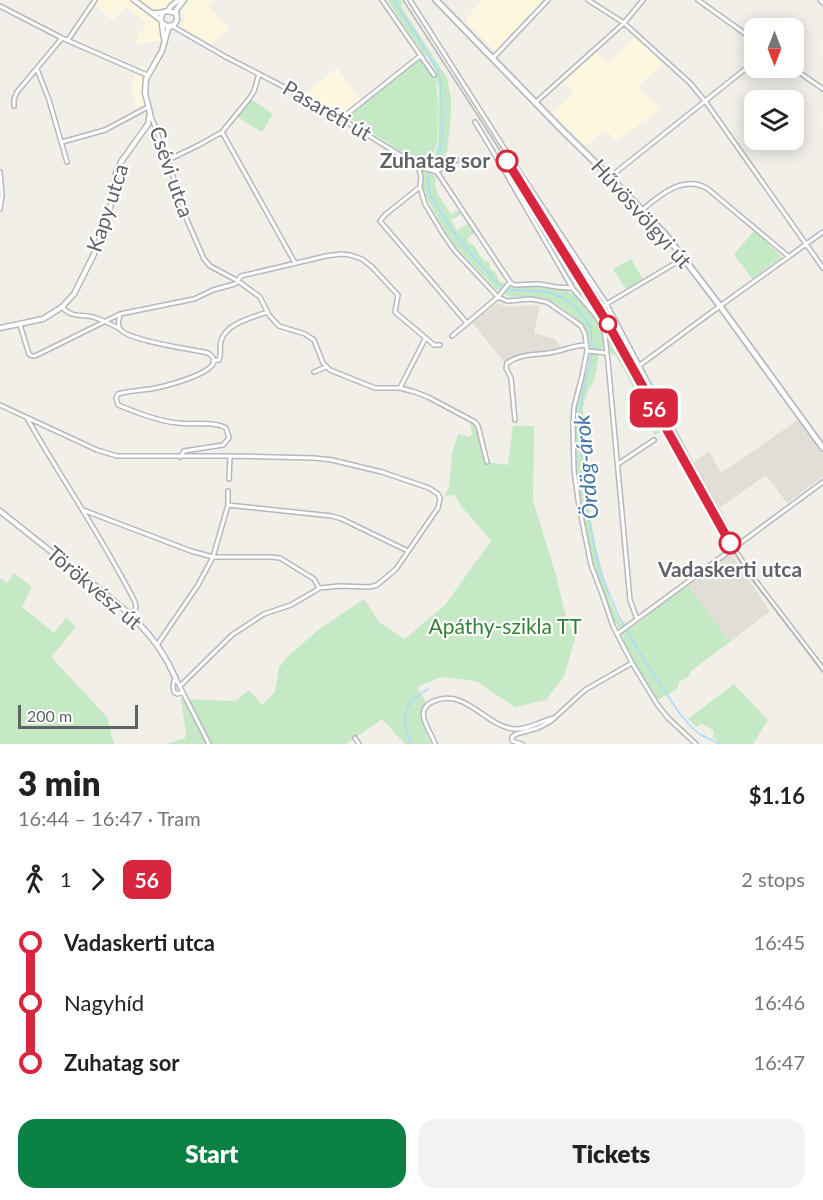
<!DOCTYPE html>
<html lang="en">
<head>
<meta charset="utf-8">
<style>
  :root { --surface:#fff; --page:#f2f2f2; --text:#222; --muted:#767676; --accent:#0b8043 }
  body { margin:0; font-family:Lato,sans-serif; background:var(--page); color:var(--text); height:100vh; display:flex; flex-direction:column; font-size:22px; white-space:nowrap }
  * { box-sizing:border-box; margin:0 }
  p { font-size:20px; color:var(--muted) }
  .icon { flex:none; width:33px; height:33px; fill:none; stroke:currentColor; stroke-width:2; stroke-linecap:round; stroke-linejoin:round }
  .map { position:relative; height:744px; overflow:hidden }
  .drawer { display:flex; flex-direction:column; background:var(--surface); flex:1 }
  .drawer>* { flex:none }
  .badge { padding:0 12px; border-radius:9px; font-size:21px; line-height:39px }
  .needle { width:39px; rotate:180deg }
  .controls { position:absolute; left:744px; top:18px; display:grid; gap:12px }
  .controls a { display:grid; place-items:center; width:60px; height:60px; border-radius:12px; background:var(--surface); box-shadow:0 3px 15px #0003; font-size:30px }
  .scale { position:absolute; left:18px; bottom:15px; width:120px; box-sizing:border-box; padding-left:6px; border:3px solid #5f6368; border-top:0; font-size:16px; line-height:21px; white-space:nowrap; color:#5f6368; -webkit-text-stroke:4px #fff; paint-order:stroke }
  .map>.badge { position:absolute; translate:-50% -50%; box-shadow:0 0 0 3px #fff }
  .legs { display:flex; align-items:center; gap:9px; height:66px; padding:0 18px; font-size:20px }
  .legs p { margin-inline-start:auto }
  .summary { display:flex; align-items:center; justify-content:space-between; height:102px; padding:0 18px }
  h1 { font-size:33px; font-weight:800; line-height:45px }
  .primary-button { display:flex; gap:12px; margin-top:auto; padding:12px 18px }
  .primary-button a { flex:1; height:69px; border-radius:18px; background:var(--accent); color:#fff; font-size:24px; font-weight:800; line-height:69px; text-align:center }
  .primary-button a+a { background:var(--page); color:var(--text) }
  ul { padding:0 18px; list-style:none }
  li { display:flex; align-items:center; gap:21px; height:60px; font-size:22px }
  li i { display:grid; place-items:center; width:9px; height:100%; margin:0 8px; background:currentColor }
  li i::after { content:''; width:15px; height:15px; margin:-8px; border:4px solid; border-radius:50%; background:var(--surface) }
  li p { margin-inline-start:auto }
  li:first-child i { background:linear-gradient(#0000 50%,currentColor 0) }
  li:last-child i { background:linear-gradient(currentColor 50%,#0000 0) }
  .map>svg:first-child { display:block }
</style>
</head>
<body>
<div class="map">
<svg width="823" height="744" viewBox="0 0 823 744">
  <rect width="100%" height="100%" fill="#f1efe8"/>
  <path fill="#fef7e0" d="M97,0H214L208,5L229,29L212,44L181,27L184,22V16L177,1L155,18L159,22L162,29L161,41L137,44V37L147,24L126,6L113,21L94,4Z
    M483,0H543L495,51L465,20Z
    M635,37L664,63L637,87L660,109L616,141L606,129L586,146L552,113L574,93L563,81L596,52L608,63Z
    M140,65L152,71L149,79L148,86V96L151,105L136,109L132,91V83Z
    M337,68L362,102L342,118L302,96Z"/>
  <path fill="#e1ded6" d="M497,303L508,307L534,305L540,306L534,333L555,339L561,347L551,350L535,352L514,357L504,362L472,322Z
    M798,420L823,455V477L787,503L766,475L718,509L693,462L709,451L721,473Z
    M730,552L770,611L730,642L687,584Z"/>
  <path fill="#c5e8c5" d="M387,0H400L403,4L401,6L447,78L451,98V115L448,144V149L444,158L447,163L437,170L426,168L434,157L438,144L439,88L434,75L436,72L427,56H425Z
    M420,58L430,71L436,81L438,102L437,144L432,156L426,165L423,166L348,117Z
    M251,99L273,114L262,132L237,117Z
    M509,169L595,307H589C559,263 536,215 507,170Z
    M423,170L437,176C430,190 444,202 451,214L460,210L462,214L451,220L460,235L458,230L469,223L475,230L474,234L470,235L467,239L469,243L474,245L480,256L485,261H488L490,265L489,268L495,272L500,282L505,283L499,292L455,246L438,219L423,190L421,171Z
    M754,231L782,257L752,279L734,254Z
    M631,259L643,279L626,289L613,269Z
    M509,286C527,289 553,283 570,292C577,296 584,305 589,312C597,322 603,333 603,346L600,350L594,381L587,393L583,407L585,472L587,496L595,544L605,582L609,592V598L620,623L624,622L630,629L687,584L730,642L691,671L688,677L679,682L677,689L657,700L637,668L630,655L631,654L629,650H627L622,633L611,616L605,597L592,564L580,500H579L574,414C578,389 600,351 585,328C581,321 574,317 568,312C561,307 552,300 544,298C530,294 513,300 503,294Z
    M606,331L610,332L664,430L655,435L632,399V385L616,356L610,352Z
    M470,421L476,425L487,462L508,465L513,426H534L533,500L557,579L564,610L575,639L564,676L546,700L515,707L476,681L441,677L417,687L426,702C415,715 426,731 431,744H405L382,719L346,744H166L185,738L186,733L181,699L236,701L249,690L262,705L275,692L279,668L287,657L317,631L364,599L380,623L405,639L445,605L491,541L462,507L456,497L454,495L445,496L449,487L452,454L458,434L470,437L472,433Z
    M14,573L32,587L22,607L54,633L66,618L76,627L51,657L107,717L114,744H0V578L7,583Z
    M734,684L768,720L753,744H716L717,740L713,737L714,731L701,723L697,727L688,719Z"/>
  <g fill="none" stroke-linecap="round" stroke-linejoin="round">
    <path stroke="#aadaff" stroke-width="1.5" d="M394,0L424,47L438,71L441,84L442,134L441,149L430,168L428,176L429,188L431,197L459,240L495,281L508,290L538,291L548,292L558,296L570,302L579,311L591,328L592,351L579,415L581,457L586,507L600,571L619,617L646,663L680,714L693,729L701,735L720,744
      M411,744C405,731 401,713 412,701C416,696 423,692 428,689"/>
    <g stroke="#b5b8bc" stroke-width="6">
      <path id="minor" d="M382,0L434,75
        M410,0L513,162L606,303L692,466L736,545
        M588,0L624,23L690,83L705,101L823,268
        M698,0L754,40
        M820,0L823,3
        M0,6L62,38L147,75
        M172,26L226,57L319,105L413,163L419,169L421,177L420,187L425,204L443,234L454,250L498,297L507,301L531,299L547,302L573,320L581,326L585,334L587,351L582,376L574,407L573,425L574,470L579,506L591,565L602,594L613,626L632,663L657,704L668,718L696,744
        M68,40L95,0
        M493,58L548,0
        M793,68L823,89
        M37,69L49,100L67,162
        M536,102L624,23L643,0
        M14,106V99L17,92L62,38
        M150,113L178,190L187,220L204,259L210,266L238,281L260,297L269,315L279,326L305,334L314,340L323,363L330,370L375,388H400L415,392L428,397L475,422L478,426L487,462
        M342,118L420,56
        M475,122L504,170L573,289L593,312L602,325L605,336L608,362L630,600L637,619
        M222,132L295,263
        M62,142L105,130L148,107
        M168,160L199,145L222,132L249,99L254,91L259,74
        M419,169L424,168L437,172L510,282
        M504,170L513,162
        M437,171L457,160
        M0,172L2,195L0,209
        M610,177L754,62
        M420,187L386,214L380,221L467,323
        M642,210C660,195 684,174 708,189L788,256
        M510,283L515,285L539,284L557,287L571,288
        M62,307C72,318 79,314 93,317C103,320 111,324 120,329
        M593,312L684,258
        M120,315C119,319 117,325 120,329C129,341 191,349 208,353C235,370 161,387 151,389C142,390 132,391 122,393L118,394L116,398L118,405C138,413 158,421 178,423C194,425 213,421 226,428L229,438L223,445L184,451L180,457
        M20,325L29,354L32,356H35L120,314L194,299L213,290L235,284L241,276L326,256L341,254L350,255L362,259L372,267L398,295L395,312L434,345H440
        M452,336L498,297L510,282
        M588,351L607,353
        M213,361L219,360C222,353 219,348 221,341C226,323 252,318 267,312
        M640,365L720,306L823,232
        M314,372L326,367
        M400,388L425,339
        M0,405L97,450L117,456H230L314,458L332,460L382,472L429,488L438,494L440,498L438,508L396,569L383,580L377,585L369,587L339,586L320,588L291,605L264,614L232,635L180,686
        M27,418C62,480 103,538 135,602L136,607L132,615
        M515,420L511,378L506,368L507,363C520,354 534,355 549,353C563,351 573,345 587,345
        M618,464L654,440
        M229,479L230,456
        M228,505L332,516L342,519L408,551
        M83,510L191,551L213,557H271L280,558L314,579L319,588
        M733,547L755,580L823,669
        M617,634L823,482
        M157,645L198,585L213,557L228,505V491
        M175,677L209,744
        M175,677L173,686L174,692L177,694L183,692
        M355,738L359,744
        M435,744C430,729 412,710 434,701C466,688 485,726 514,729C529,730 540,721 554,718
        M522,744L512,741V737L516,734L538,728L551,721L585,690L632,663"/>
    </g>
    <g stroke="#b5b8bc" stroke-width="7">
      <path id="tertiary" d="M134,0L161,20
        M168,11L171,6L179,0
        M163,12L161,18L164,39
        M154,13H159L168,11L175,13
        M162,23L167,26L174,25L177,20L176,10L184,0
        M0,328L43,319L62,307L74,294L97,248L111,204L116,173L121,162L148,124L150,113L145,93L146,79L162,51L168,29L170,27
        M0,511C25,531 50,551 76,571C116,602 154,628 175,677"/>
    </g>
    <g stroke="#b6babf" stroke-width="8">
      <path id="secondary" d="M436,0L561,129L610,177L665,234L720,306L823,448"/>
    </g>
    <use href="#minor" stroke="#fff" stroke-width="3"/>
    <use href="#tertiary" stroke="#fff" stroke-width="4"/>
    <use href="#secondary" stroke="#fff" stroke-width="4.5"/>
    <path stroke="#b6b7b8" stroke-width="1.5" d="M403,0L489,133L595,301L732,548L750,576L823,672"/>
  </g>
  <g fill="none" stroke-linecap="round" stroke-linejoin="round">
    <g stroke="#fff" stroke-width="14">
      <path id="line-1" d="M507,161L608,324L730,543"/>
    </g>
    <use href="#line-1" stroke="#d7263d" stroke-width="9"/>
  </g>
  <g fill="#fff" stroke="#d7263d" stroke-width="3">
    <circle cx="507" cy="161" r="10"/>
    <circle cx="608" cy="324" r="8"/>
    <circle cx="730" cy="543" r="10"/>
  </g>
  <g text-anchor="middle" stroke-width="4.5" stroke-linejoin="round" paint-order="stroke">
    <g font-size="21" fill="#5f6368" stroke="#fff">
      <text transform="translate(327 111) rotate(30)" y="7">Pasaréti út</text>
      <text transform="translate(171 172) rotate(71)" y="7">Csévi utca</text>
      <text transform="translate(108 208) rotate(-72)" y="7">Kapy utca</text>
      <text transform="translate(641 214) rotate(48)" y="7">Hűvösvölgyi út</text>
      <text transform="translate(94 588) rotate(40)" y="7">Törökvész út</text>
    </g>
    <g font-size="21" font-weight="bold" fill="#5f6368" stroke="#fff" text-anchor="end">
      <text x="490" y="168">Zuhatag sor</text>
      <text x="730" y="577" text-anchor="middle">Vadaskerti utca</text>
    </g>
    <g font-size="21" fill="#348238" stroke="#fff">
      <text x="505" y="634">Apáthy-szikla TT</text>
    </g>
    <g font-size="22" font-style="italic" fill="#4174aa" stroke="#fff">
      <text transform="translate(586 467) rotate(-95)" y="8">Ördög-árok</text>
    </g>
  </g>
</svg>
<div class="controls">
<a><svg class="needle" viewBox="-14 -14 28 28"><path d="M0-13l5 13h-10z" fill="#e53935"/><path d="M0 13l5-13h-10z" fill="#767676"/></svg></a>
<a><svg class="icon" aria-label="layers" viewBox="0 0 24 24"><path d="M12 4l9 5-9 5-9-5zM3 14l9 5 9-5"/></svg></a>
</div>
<div class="scale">200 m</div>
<b class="badge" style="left:654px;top:408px;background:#d7263d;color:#fff">56</b>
</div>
<section class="drawer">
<div class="summary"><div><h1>3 min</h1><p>16:44 – 16:47 · Tram</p></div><b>$1.16</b></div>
<div class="legs"><svg class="icon" aria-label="walk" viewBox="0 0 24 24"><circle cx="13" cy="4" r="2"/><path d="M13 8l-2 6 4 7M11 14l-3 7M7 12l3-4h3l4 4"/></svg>1<svg class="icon" aria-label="forward" viewBox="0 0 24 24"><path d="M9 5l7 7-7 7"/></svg><b class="badge" style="background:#d7263d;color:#fff">56</b><p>2 stops</p></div>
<ul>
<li><i style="color:#d7263d"></i><b>Vadaskerti utca</b><p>16:45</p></li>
<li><i style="color:#d7263d"></i><span>Nagyhíd</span><p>16:46</p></li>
<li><i style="color:#d7263d"></i><b>Zuhatag sor</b><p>16:47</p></li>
</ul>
<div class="primary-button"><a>Start</a><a>Tickets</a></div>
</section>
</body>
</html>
